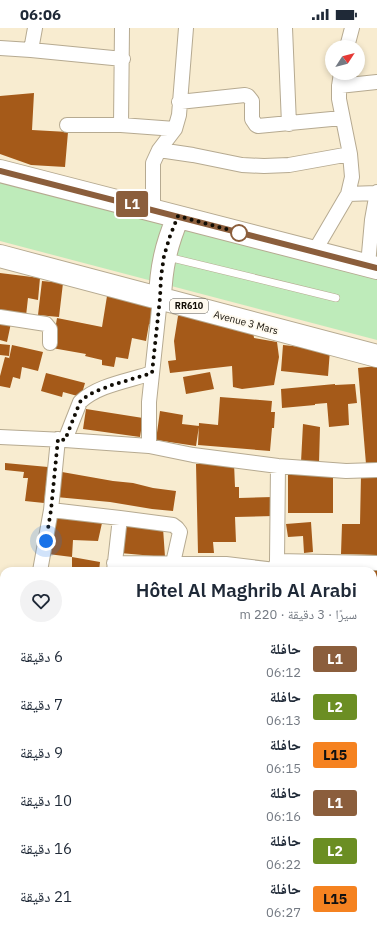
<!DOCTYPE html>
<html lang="ar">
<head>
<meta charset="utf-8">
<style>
  :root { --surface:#fff; --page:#f2f2f3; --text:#1f2937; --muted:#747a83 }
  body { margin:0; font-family:"IBM Plex Sans","Noto Naskh Arabic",sans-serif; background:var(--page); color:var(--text); direction:rtl; height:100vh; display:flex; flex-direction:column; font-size:15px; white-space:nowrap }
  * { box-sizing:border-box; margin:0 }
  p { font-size:13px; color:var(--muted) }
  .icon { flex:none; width:22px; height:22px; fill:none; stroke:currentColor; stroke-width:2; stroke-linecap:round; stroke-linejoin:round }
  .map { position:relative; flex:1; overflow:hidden; direction:ltr }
  .side { position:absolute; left:0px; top:539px; width:377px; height:364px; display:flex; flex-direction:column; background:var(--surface); border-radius:12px 12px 0 0; box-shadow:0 2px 6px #0003; direction:rtl }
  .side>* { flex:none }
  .badge { padding:0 8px; border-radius:3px; font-size:14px; line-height:26px }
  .needle { width:26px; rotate:54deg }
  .fabs { position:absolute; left:325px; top:12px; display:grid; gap:8px }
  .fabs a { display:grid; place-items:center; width:40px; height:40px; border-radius:50%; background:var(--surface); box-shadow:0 2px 6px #0003; font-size:20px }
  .you { position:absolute; width:20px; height:20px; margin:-10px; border:3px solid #fff; border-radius:50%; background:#1a73e8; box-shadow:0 0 0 6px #1a73e833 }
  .map>.badge { position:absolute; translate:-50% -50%; box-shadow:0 0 0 2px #fff }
  .round { display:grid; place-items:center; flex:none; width:42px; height:42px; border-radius:21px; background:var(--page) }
  .head { display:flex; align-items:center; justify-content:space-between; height:68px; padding:0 20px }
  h1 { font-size:19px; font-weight:600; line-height:30px }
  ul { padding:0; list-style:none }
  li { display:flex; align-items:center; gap:12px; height:48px; padding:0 20px }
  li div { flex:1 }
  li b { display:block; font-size:15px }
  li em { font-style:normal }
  li .badge { min-width:44px; font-weight:700; text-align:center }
  .status { display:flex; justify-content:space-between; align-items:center; height:28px; padding:0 20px; background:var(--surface); direction:ltr }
  .status svg { height:11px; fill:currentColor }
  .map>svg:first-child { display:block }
</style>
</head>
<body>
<div class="status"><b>06:06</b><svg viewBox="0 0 49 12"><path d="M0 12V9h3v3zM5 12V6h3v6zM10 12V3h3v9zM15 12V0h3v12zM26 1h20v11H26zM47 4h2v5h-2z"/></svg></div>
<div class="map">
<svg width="377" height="903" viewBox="0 0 377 903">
  <rect width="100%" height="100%" fill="#f8ecd0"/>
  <path fill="#beebba" d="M0,149L377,242V312L0,213Z"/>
  <path fill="#a55a19" d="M34,65L32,102L68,104L65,139L31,137L0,126V68Z
    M0,245L40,250L38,272L28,270L26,288L0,285Z
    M42,253L63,255L59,289L38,287Z
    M107,268L157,276L153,297L149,296L146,313L132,310L128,331L116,329L114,339L102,337V332L85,328L86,326L52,320L57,290L102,299Z
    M182,287L253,303L254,310L277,314L279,329L274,357L242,361L233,359L232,338L170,345L168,333L176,332L174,313L178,288Z
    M0,293L11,295L7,314L0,312Z
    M0,316L10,317L9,328L0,327Z
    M12,317L43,324L38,343L22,339L20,351L13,349L10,360L0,358V348L5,329L9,330V331Z
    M283,317L330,322L328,348L281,343Z
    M377,338V435L366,436L358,340Z
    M210,344L214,361L186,366L183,349Z
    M46,345L85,355L81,369L63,364L62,369L41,363Z
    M335,356V357L355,356L357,375L348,376L349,397L329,399L327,375L315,376V377L282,380L281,361Z
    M220,369L272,373L271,384H275L274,400H272L270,423L198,417L199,395L218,397Z
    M86,381L143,390L140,409L83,401Z
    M160,383L183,387L182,396L199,398L196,418L156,412Z
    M303,396L320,399L319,435L301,434Z
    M5,435L48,439L44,475L25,473L28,450H23L24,444L5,442Z
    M234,435L235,459H239V470L273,469L274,488L235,489L236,514H213L214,525H198L196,436Z
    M62,444L113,453L133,455L153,460L176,463L173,483L152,481L110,474L56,469Z
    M288,447H333V485H288Z
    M361,447H377V527L341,526L342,496H360Z
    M57,486L76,492L102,495L98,513L73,512L72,529L48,526L54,506Z
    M311,494L313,524L304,525L303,508L288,509L286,496Z
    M124,497L163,500L165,529L120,525Z
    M72,529L100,534L99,543H72Z
    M377,538V580H373V543H287V541Z
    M0,575L4,576V630H0Z
    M373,610H377V702H373Z
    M377,716V800H373V717Z
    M377,811V837L373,838V812Z
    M0,861H4V884L0,885Z
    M377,872V903H355V899H373V873Z
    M199,899H285V900L265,903H200Z"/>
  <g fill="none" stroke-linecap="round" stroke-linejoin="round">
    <g stroke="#b6aa91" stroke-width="8">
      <path id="service" d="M168,229L336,270"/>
    </g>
    <g stroke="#b6aa91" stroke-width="16">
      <path id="minor" d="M285,0L289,96
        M347,19L352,0
        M0,20L31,22L123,31
        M31,22L35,0
        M339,58L377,54
        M179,74L245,67L248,68L252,73V91L256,97L258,98L342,90
        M67,97H121L175,101
        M121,97L122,0
        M159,122L193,127L242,137L264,138L289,137L350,126
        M348,166L377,165
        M153,182V135L159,122L175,101L179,87L186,0
        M314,224L348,166L352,149L350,126L339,71V58L341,45
        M368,237L372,192L377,164
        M0,289L46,296L50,301V315
        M0,409L65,412L149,418L193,427L278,438L346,443L377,442
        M65,412L80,374C98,357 128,353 152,345
        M149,418V374L160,271
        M51,482L120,490L173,497L177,500L180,504L173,535L174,543
        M277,533L377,535
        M114,535L226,536L275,542
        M40,543L51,482L58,411
        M114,543L120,490
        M275,543L277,533L278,438
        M0,568L4,569
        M373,591L377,590
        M0,638L4,639
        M0,684L4,682
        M373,711H377
        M0,742H4
        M0,793H4
        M373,806H377
        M0,852H4
        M373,866H377
        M189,899V903
        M341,899V903"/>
    </g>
    <g stroke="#b6aa91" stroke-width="24">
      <path id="primary" d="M0,143L377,240
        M0,228L377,328
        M160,271C161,240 166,217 178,189"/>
    </g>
    <use href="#service" stroke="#fff" stroke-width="7"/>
    <use href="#minor" stroke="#fff" stroke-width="14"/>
    <use href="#primary" stroke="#fff" stroke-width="22"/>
  </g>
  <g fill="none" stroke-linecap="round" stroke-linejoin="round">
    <g stroke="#fff" stroke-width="9">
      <path id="line" d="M0,143L377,240"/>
    </g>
    <use href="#line" stroke="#8b5e3c" stroke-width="6"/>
    <path stroke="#110d05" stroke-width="4" stroke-dasharray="0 7.2" d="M46,513L51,482L58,411L65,412L80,374L84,370L94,364L112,357L152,345L160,270L161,249L164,228L170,208L178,188L241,205H239"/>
  </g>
  <circle fill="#fff" stroke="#8b5e3c" stroke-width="2" cx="239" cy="205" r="8"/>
  <g text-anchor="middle" stroke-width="3.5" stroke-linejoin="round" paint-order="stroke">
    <rect fill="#fffaef" stroke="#58544b" stroke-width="1" x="170" y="271" width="38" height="14" rx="3"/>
    <g font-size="9" font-weight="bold" fill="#110d05">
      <text x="189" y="281">RR610</text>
    </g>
    <g font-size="10" fill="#110d05" stroke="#fffaef">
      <text transform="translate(246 294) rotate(15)" y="4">Avenue 3 Mars</text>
    </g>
  </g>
</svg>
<div class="fabs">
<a><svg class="needle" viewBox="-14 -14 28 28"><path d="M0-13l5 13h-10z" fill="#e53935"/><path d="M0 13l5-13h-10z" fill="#747a83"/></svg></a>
</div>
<div class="you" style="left:46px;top:513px"></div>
<b class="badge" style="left:132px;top:176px;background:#8b5e3c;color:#fff">L1</b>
<section class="side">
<div class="head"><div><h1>Hôtel Al Maghrib Al Arabi</h1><p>سيرًا · 3 دقيقة · 220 m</p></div><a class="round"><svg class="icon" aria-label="heart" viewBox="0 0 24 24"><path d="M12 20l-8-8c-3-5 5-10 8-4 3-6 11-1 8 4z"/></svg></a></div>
<ul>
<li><span class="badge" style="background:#8b5e3c;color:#fff">L1</span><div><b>حافلة</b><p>06:12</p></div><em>6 دقيقة</em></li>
<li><span class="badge" style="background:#6b8e23;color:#fff">L2</span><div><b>حافلة</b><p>06:13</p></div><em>7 دقيقة</em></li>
<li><span class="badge" style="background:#f58220;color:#111">L15</span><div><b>حافلة</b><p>06:15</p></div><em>9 دقيقة</em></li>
<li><span class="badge" style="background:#8b5e3c;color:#fff">L1</span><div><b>حافلة</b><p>06:16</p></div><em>10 دقيقة</em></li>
<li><span class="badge" style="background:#6b8e23;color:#fff">L2</span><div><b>حافلة</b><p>06:22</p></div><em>16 دقيقة</em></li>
<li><span class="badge" style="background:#f58220;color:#111">L15</span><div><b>حافلة</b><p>06:27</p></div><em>21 دقيقة</em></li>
</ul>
</section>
</div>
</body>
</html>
